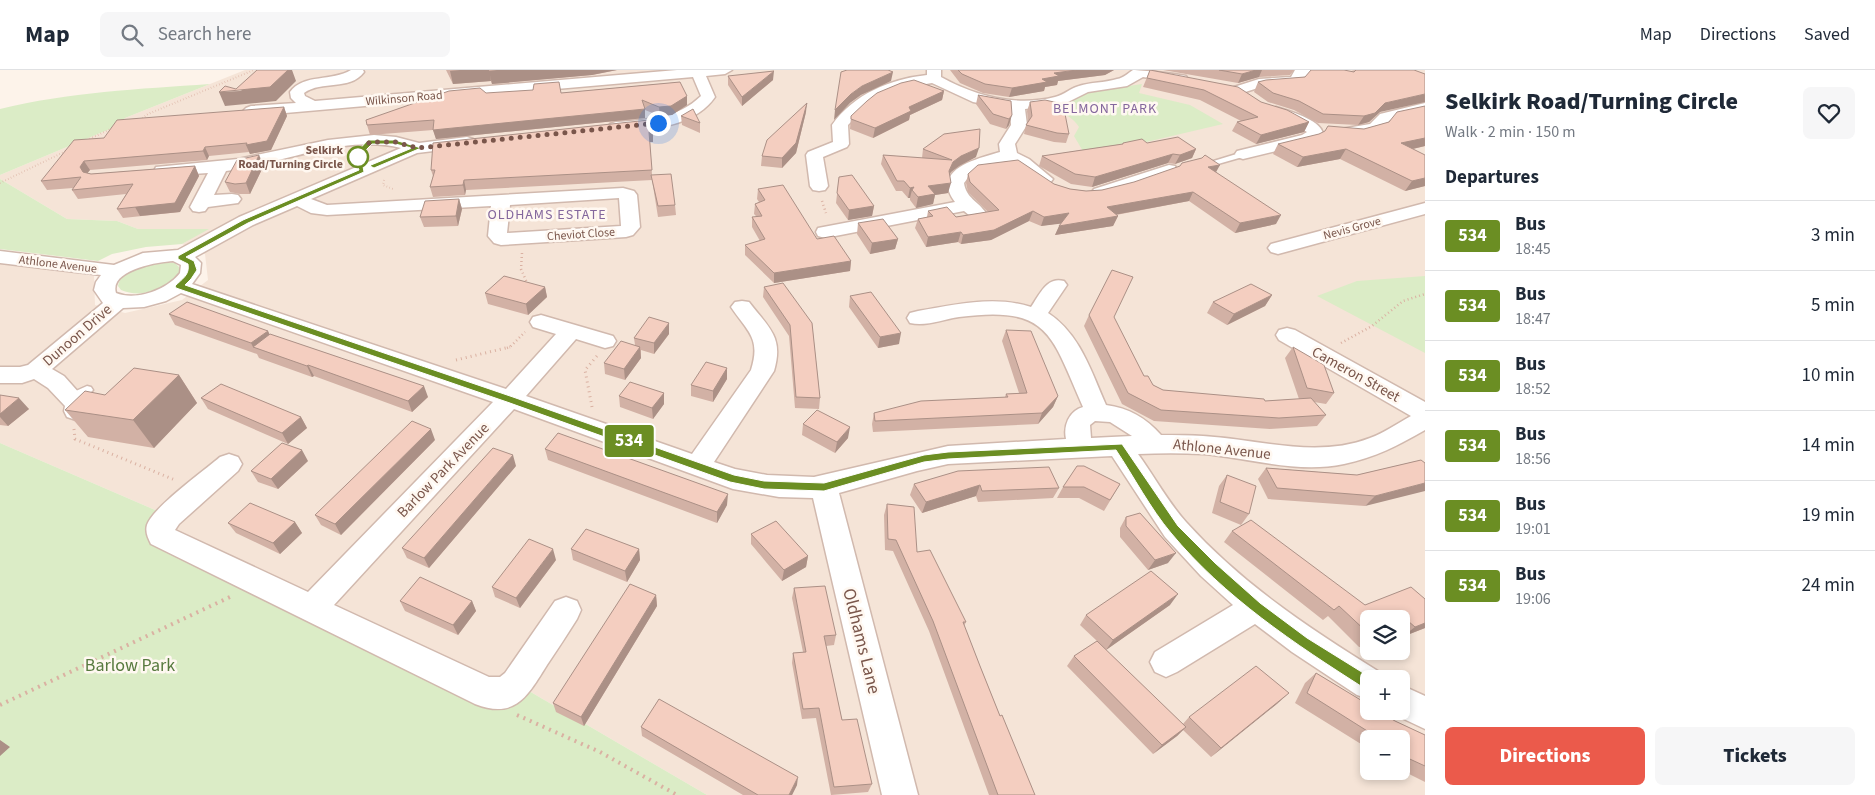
<!DOCTYPE html>
<html lang="en">
<head>
<meta charset="utf-8">
<style>
  :root { --surface:#fff; --page:#f6f6f7; --text:#1f2937; --muted:#747a83; --line:#e0e1e3; --accent:#eb5a4b }
  body { margin:0; font-family:"Source Sans 3",sans-serif; background:var(--page); color:var(--text); height:100vh; display:flex; flex-direction:column; font-size:19px; white-space:nowrap }
  * { box-sizing:border-box; margin:0 }
  p { font-size:16px; color:var(--muted) }
  .icon { flex:none; width:28px; height:28px; fill:none; stroke:currentColor; stroke-width:2; stroke-linecap:round; stroke-linejoin:round }
  .map { position:relative; flex:1; overflow:hidden }
  .sheet { display:flex; flex-direction:column; background:var(--surface); width:450px }
  .sheet>* { flex:none }
  .badge { padding:0 10px; border-radius:4px; font-size:18px; line-height:32px }
  .tools { position:absolute; left:1360px; top:540px; display:grid; gap:10px }
  .tools a { display:grid; place-items:center; width:50px; height:50px; border-radius:8px; background:var(--surface); box-shadow:0 2px 8px #0003; font-size:25px }
  .you { position:absolute; width:25px; height:25px; margin:-12px; border:4px solid #fff; border-radius:50%; background:#1a73e8; box-shadow:0 0 0 8px #1a73e833 }
  .map>.badge { position:absolute; translate:-50% -50%; box-shadow:0 0 0 2px #fff }
  h2 { padding:0 20px; font-size:19px; line-height:45px }
  .round { display:grid; place-items:center; flex:none; width:52px; height:52px; border-radius:8px; background:var(--page) }
  .head { display:flex; align-items:center; justify-content:space-between; height:85px; padding:0 20px }
  h1 { font-size:24px; font-weight:800; line-height:38px }
  .action { display:flex; gap:10px; margin-top:auto; padding:10px 20px }
  .action a { flex:1; height:58px; border-radius:8px; background:var(--accent); color:#fff; font-size:20px; font-weight:800; line-height:58px; text-align:center }
  .action a+a { background:var(--page); color:var(--text) }
  ul { padding:0; list-style:none }
  li { display:flex; align-items:center; gap:15px; height:70px; padding:0 20px; border-top:1px solid var(--line) }
  li div { flex:1 }
  li b { display:block; font-size:19px }
  li em { font-style:normal }
  li .badge { min-width:55px; font-weight:700; text-align:center }
  header { display:flex; align-items:center; gap:30px; box-sizing:border-box; height:70px; padding:0 25px; background:var(--surface); border-bottom:1px solid var(--line) }
  header strong { font-size:24px }
  nav { display:flex; gap:28px; margin-inline-start:auto; font-size:18px }
  .search { width:350px; height:45px; background:var(--page); display:flex; align-items:center; gap:12px; box-sizing:border-box; padding:0 18px; border-radius:8px; color:var(--muted); font-size:19px }
  main { display:flex; flex:1; min-height:0 }
  .map>svg:first-child { display:block }
</style>
</head>
<body>
<header>
<strong>Map</strong>
<div class="search"><svg class="icon" aria-label="search" viewBox="0 0 24 24"><circle cx="10" cy="10" r="6"/><path d="M15 15l6 6"/></svg>Search here</div>
<nav><a>Map</a><a>Directions</a><a>Saved</a></nav>
</header>
<main>
<div class="map">
<svg width="1425" height="725" viewBox="0 0 1425 725">
  <rect width="100%" height="100%" fill="#fdf3ea"/>
  <path fill="#f5e4d7" fill-rule="evenodd" d="M245,0H1425V725H707L517,614L505,623L161,466L169,446L0,373V192L94,206L95,235L125,243L182,230L208,210L205,184L182,174L207,159H138L117,151L67,149L0,109V105L117,56L125,48ZM1369,549H1401V581H1369ZM1369,609H1401V641H1369ZM1369,669H1401V701H1369Z"/>
  <path fill="#dbecc6" d="M210,14L125,48L117,56L0,105V39C69,22 139,19 210,14Z
    M1142,14L1139,23L1190,35L1223,54L1091,85L1084,83L1074,66L1079,57C1073,47 1065,46 1059,38L1088,22Z
    M0,109L67,149L117,151L138,159H209L182,174L146,177L112,184L98,191L0,179Z
    M159,192L175,193L179,197V205C163,219 142,229 121,220L118,216C122,198 145,195 159,192Z
    M1425,206V283L1317,226L1357,211Z
    M0,373L169,446L161,456L487,623L517,614L707,725H0Z"/>
  <g fill="none" stroke-linecap="round" stroke-linejoin="round">
    <g stroke="#d1b9ae" stroke-width="3">
      <path id="lane" d="M1243,82H1246V86L1211,96L1207,93Z
        M87,316L91,317L93,320C88,326 75,333 67,331L65,328L67,325Z"/>
    </g>
    <g stroke="#d1b9ae" stroke-width="3">
      <path id="street" d="M351,0H363L364,2C350,21 322,10 304,23L305,26L315,31L677,0H732L725,4L706,6L715,27C697,53 663,58 634,60C626,61 618,62 610,60L608,57L610,54L616,52C647,50 677,49 701,26L693,7L251,46L246,44L243,41L246,38L251,36L296,33L291,28L290,22C304,3 332,12 351,0Z
        M927,0H941V7C975,26 1016,37 1055,27C1064,25 1071,18 1079,16C1091,12 1104,13 1117,9C1124,8 1128,3 1133,0C1141,0 1176,4 1186,6L1188,9L1186,12L1181,13L1143,7L1127,16L1088,22L1064,34L1025,39L1027,55L1015,74L1017,83L1029,89L1053,109L1050,113L1044,114L1038,113L1007,91L980,100L971,104L964,113C966,128 978,131 986,143L983,147C975,149 971,147 964,141L825,168L818,166L816,162L818,158L955,132C930,99 977,89 1000,82L999,74L1011,55L1010,39L973,32L932,13L920,15L899,20L875,31L864,39L848,55L849,74L847,77L823,87L828,116L825,120L819,121L813,120L810,116L806,85L808,82L833,72L832,55C854,24 890,9 927,5Z
        M1295,0H1344L1350,4L1343,8L1318,4L1306,6L1300,14L1261,17L1239,24L1234,23L1232,20L1234,17L1259,9L1291,7Z
        M1425,33V42L1390,50L1382,60L1358,67L1341,65L1339,62L1341,59L1370,54L1380,44Z
        M1276,37C1289,41 1319,49 1323,63L1313,72L1243,89L1237,87L1235,84L1237,81L1302,65L1307,62L1283,48L1271,45L1268,42L1271,39Z
        M374,65L396,67L419,73L467,67L473,69L475,72L473,75L467,77L417,83L311,129L327,135L623,118L634,121L637,125L640,157L633,165L626,167L501,175L494,173L488,166L491,136L327,145L311,143L297,136L253,155L195,187L201,193L200,203L192,214L506,319L556,264L533,257L530,252L533,247L541,245L613,266L616,271L613,276L605,278L576,269L526,326L692,384L751,300C761,268 748,262 731,237L735,232L742,231L749,232C769,258 784,267 774,301L714,392L735,399L767,405L814,407L948,376L1066,369C1063,356 1069,341 1083,337C1051,265 1050,235 959,247C944,249 926,257 910,253L907,248L910,243L918,241C955,235 994,225 1031,237C1040,224 1047,206 1064,211L1067,215L1048,243C1080,264 1091,301 1106,335C1129,338 1146,348 1161,365C1175,365 1189,365 1203,366C1259,369 1316,389 1370,368C1384,363 1398,353 1411,346L1279,270L1276,265L1279,260L1287,258L1295,260L1425,332V360C1397,376 1376,387 1344,394C1297,404 1250,388 1203,384C1182,383 1160,383 1138,384C1154,406 1168,432 1186,452C1242,514 1310,559 1381,603L1383,609H1369V629L1357,625L1292,582L1255,554L1177,602L1166,607L1155,602L1150,592L1155,582L1233,535L1201,506L1165,467L1112,386L948,394L917,401L839,423L918,725H882L813,428L779,427L733,419L514,339L334,535L489,607H500L505,603L555,531L566,527L577,531L581,540L577,549C567,565 557,580 547,595C528,625 516,650 475,634L151,474C148,468 145,462 147,455C153,437 204,401 220,387L229,384L238,387L242,394L238,401L179,454L175,460L308,522L493,332L181,223L166,231L144,237L123,238L52,299L64,306L89,334L85,347L76,350L67,347L64,341L65,336L48,318L34,309L22,313H0V297H20L28,295L103,233L94,220L96,212L101,205L0,193V181L114,195L143,183L178,180L239,147L401,78C345,64 281,94 226,101L214,125L232,124L238,125L241,129L238,133L208,137L205,141L199,142L193,141L190,137L208,103L162,106L156,105L154,101L156,97L238,89L328,70ZM619,128L621,156L507,163L510,135ZM173,191L181,195L180,203C167,220 136,231 116,223C109,200 158,192 173,191ZM1095,351L1110,352L1132,366L1091,368L1090,355Z
        M1169,95L1175,96L1177,100L1175,104L1100,128L1094,127L1091,123L1094,119Z
        M1425,133V144L1278,184L1271,182L1268,178L1271,174Z
        M1401,615L1425,626V659L1389,642L1401,641Z"/>
    </g>
    <path stroke="#dab1a2" stroke-width="2" stroke-dasharray="0.5 2.5" stroke-linecap="butt" d="M140,50L148,44L254,0
      M87,70L113,58
      M384,110L383,115L393,119
      M0,113L66,81"/>
    <path stroke="#dab1a2" stroke-width="2.5" stroke-dasharray="1 3" stroke-linecap="butt" d="M822,131L826,143
      M522,183L521,199L528,215
      M1341,273L1372,256L1403,231L1425,224
      M507,278L510,277L525,262"/>
    <path stroke="#dab1a2" stroke-width="3" stroke-dasharray="1 4" stroke-linecap="butt" d="M456,290L510,277
      M592,337L585,300L597,286
      M74,359L75,369L175,410"/>
    <path stroke="#dab1a2" stroke-width="4" stroke-dasharray="2 5" stroke-linecap="butt" d="M0,635L232,526
      M517,645L600,682L677,725"/>
    <use href="#lane" fill="#fff" fill-rule="evenodd"/>
    <use href="#street" fill="#fff" fill-rule="evenodd"/>
  </g>
  <path fill="#d2b1a5" d="M446,0H617L592,5L492,14L491,11L453,14Z
    M950,0H1114L1105,5L1058,11L1057,15L1045,17L1044,21L1009,27L983,23L960,13Z
    M1150,0L1309,52L1304,62L1256,74L1232,61L1237,52L1241,51L1200,30L1143,17Z
    M1163,0H1294L1290,5L1259,7L1238,13Z
    M1351,0H1414L1380,42L1369,52L1358,55L1318,53L1294,40L1268,32L1254,22L1258,12L1355,1Z
    M728,6L773,10L742,36L728,15Z
    M680,12L687,35L672,45L660,46L645,40V48L436,69L433,60L370,65L367,55L486,23H561Z
    M944,21L942,30L910,45L909,50L873,68L850,59L851,46Z
    M978,25L1011,31L1009,55L1006,59L990,54L976,34Z
    M1030,32L1069,64L1066,73L1054,72L1024,64L1026,55L1028,51L1027,41Z
    M1425,36V76L1413,79L1425,116L1405,121L1340,89L1297,97L1273,84L1278,74L1364,59L1389,52Z
    M284,37L287,46L271,80L250,84L249,82L209,86L207,90L90,100L87,103L91,104L195,96L199,106L180,142L123,148L117,139L126,124L78,129L72,120L73,118L47,120L41,111L104,68Z
    M806,42L796,83L782,98L761,96L762,86Z
    M681,46L700,53V63L682,55Z
    M653,62V72H650L652,105L675,135L676,145L658,147L652,110L466,120L465,125L433,127L430,117L433,106L431,100Z
    M1123,73H1147L1196,79L1192,88L1175,94L1168,93L1092,117L1071,114L1039,96L1042,86L1122,74Z
    M923,79L976,87L959,96L951,102L949,105L948,123L935,125L933,134L916,138L910,130V128H908L902,121H896L881,94L883,85L922,88Z
    M264,95L250,124H240L230,122L225,112Z
    M1216,102L1276,154L1235,163L1189,131L1116,145L1118,146L1113,156L1055,165L1061,153L1041,156L1029,151L991,170L961,174L958,172L926,177L915,158L918,149L927,147L928,141L956,147L988,142L968,122L966,113L968,104L1054,114L1070,119L1086,121L1102,120Z
    M839,107L874,136L872,146L848,150L836,133Z
    M758,119L817,169L851,191L850,201L774,213L745,185V175L760,171L752,157V147H757L754,144L755,134L759,132L757,129Z
    M459,129L462,139L458,156L424,157L420,147Z
    M858,153L898,169L895,179L870,184L857,164Z
    M545,217L547,227L528,245L488,234L485,223Z
    M764,217L812,253L820,328L819,339L795,338L789,266L763,227Z
    M1272,225L1265,236L1227,255L1207,243L1213,232Z
    M850,226L899,274L878,278L849,237Z
    M169,244L268,261L269,264L428,327L412,342L314,306L312,307L259,288L257,284L175,255Z
    M1089,245L1114,248L1144,306L1153,315L1163,320L1265,331L1299,329L1285,288L1293,277L1334,323L1326,334L1314,332L1326,345L1317,356L1270,359L1154,351L1122,334L1084,256Z
    M1006,260L1058,326L1053,337L1038,354L873,362L872,354L874,343L1005,327L1006,324L1019,323L1002,271Z
    M669,264L654,284L641,280V288L625,310L605,304L604,293L635,275L634,268Z
    M727,298V309L713,332L691,326V315Z
    M179,305L197,333L154,378L88,367L65,340L105,325Z
    M664,323V334L653,349L620,337L619,326Z
    M0,325L29,339L8,356L0,355Z
    M201,328L301,347L307,358L288,374L208,339Z
    M803,354L848,368L835,383L802,365Z
    M435,370L341,465L321,455L315,445Z
    M545,379L727,435L717,453L548,390Z
    M1421,390L1365,436L1268,429L1258,409L1266,398L1357,405Z
    M308,391L278,419L258,412L251,401Z
    M516,396L429,498L407,488L402,478Z
    M1227,405L1249,444L1241,455L1212,443L1219,416Z
    M914,414L1059,418L1053,428L978,432L976,426L922,443L910,425Z
    M1120,414L1104,441L1079,428H1057L1063,417Z
    M887,434L917,482L966,552L964,556L1000,646L1035,725H989L929,561L893,481L885,480L884,445Z
    M1126,447L1168,493L1148,500L1120,467V458Z
    M295,452L302,463L280,484L236,463L228,453Z
    M1232,461L1365,535L1425,529V558L1402,567L1401,566V549H1369V573L1359,577L1328,546L1323,550L1224,472Z
    M751,464L808,486L806,497L782,511L751,474Z
    M571,479H639L640,490L627,512L573,490Z
    M556,490L520,538L495,527L492,517Z
    M794,518L836,565L834,575L826,576L842,650L872,714L868,722L831,725L816,648L802,649L792,593L793,583L803,582L792,528Z
    M656,525L657,536L584,656L556,642L553,633Z
    M400,531H472L476,541L458,565L405,541Z
    M1170,535L1106,580L1183,654L1189,647L1278,633L1211,687L1183,660L1177,666L1153,684L1067,596L1074,586L1097,571L1080,555L1086,545Z
    M1316,603L1395,651L1425,665V712L1401,700V669H1369V679L1295,633L1305,613Z
    M641,657L797,715L792,725H743L642,666Z"/>
  <path fill="#ab9086" d="M288,0H292L296,11L276,31L225,36L219,22L240,21Z
    M460,0H489L491,11L453,14L450,1Z
    M497,0H617L592,5L492,14L489,1Z
    M1077,0H1114L1105,5L1058,11L1057,15L1045,17L1044,21L1009,27L1012,18L1042,9L1054,3Z
    M1256,0H1262L1259,7L1238,13L1242,4Z
    M774,1L773,10L742,36V27Z
    M893,2L891,11L861,25L850,33L834,50L835,40L851,24L862,16Z
    M944,21L942,30L910,45L909,50L873,68L875,58L909,37Z
    M1425,24V32L1380,42L1369,52L1358,55L1364,46L1385,33Z
    M687,26V35L672,45L660,46L659,37Z
    M807,33L806,42L796,83L782,98V88Z
    M284,37L287,46L271,80L250,84L246,75Z
    M645,39V48L436,69L433,60Z
    M1012,45L1009,55L1006,59L1009,49Z
    M1309,52L1304,62L1256,74L1261,65Z
    M649,62H653V72H650Z
    M1425,68V76L1395,83L1401,73Z
    M205,77L209,86L207,90L203,81Z
    M979,78L976,87L959,96L951,102L946,111L949,101L953,92L961,86Z
    M1196,79L1192,88L1175,94L1180,85Z
    M1346,79L1340,89L1297,97L1303,87Z
    M1173,84L1168,93L1092,117L1095,107Z
    M259,85L264,95L250,124L246,113Z
    M84,91L90,100L85,106L80,97Z
    M1220,95L1215,104L1208,97Z
    M195,96L199,106L180,142L140,146L135,137Z
    M1425,108V116L1405,121L1412,111Z
    M464,110L466,120L465,125L463,115Z
    M951,113L948,123L935,125L933,134L916,138L918,127L928,116Z
    M914,117L912,120L910,128H908L910,118Z
    M1193,122L1189,131L1103,147L1107,137Z
    M459,129L462,139L458,156L456,146Z
    M874,136L872,146L848,150L849,140Z
    M1033,141L1029,151L991,170L961,174L963,165Z
    M1069,143L1066,153L1041,156L1044,147Z
    M1281,145L1276,154L1235,163L1240,153Z
    M1118,146L1113,156L1055,165L1059,156Z
    M961,162L958,172L926,177L928,167Z
    M898,169L895,179L870,184L872,173Z
    M851,191L850,201L774,213V203Z
    M545,217L547,227L528,245L526,234Z
    M1272,225L1265,236L1227,255L1234,244Z
    M669,253V264L654,284V273Z
    M268,261L273,272L253,277L251,273Z
    M901,263L899,274L878,278L880,267Z
    M640,277L641,288L625,310L624,299Z
    M308,295L314,306L312,307L307,296Z
    M727,298V309L713,332V321Z
    M179,305L197,333L154,378L133,350Z
    M424,316L428,327L412,342L408,331Z
    M664,323V334L653,349L652,338Z
    M1058,326L1053,337L1038,354L1042,343Z
    M19,328L29,339L8,356L0,347V344Z
    M301,347L307,358L288,374L282,363Z
    M850,357L848,368L835,383L837,372Z
    M431,359L435,370L341,465L335,454Z
    M302,380L308,391L278,419L271,409Z
    M513,385L516,396L429,498L424,488Z
    M1425,413V421L1365,436L1375,426Z
    M980,415L976,426L922,443L926,432Z
    M728,424L727,435L717,453V442Z
    M295,452L302,463L280,484L273,473Z
    M553,479L556,490L520,538L516,528Z
    M639,479L640,490L627,512L625,501Z
    M1176,483L1168,493L1148,500L1155,490Z
    M808,486L806,497L782,511L784,500Z
    M1178,524L1170,535L1106,580L1113,570Z
    M656,525L657,536L584,656L581,647Z
    M472,531L476,541L458,565L453,555Z
    M1425,553V558L1402,567L1415,557Z
    M1369,569V573L1359,577Z
    M1289,623L1278,633L1211,687L1221,678Z
    M1186,657L1177,666L1153,684L1162,675Z
    M0,670L10,677L0,686Z
    M798,707L797,715L792,725H789Z"/>
  <path fill="#f4cec0" stroke="#ab9086" d="M257,0H288L270,17L219,22L225,16L236,19Z
    M847,0H888L893,2L862,16L851,24L835,40L841,2Z
    M958,0H1077L1054,3L1059,6L1042,9L1047,12L1012,18L985,14L962,4Z
    M1150,0L1238,17L1261,32L1287,40L1309,52L1261,65L1237,52L1258,47L1204,20L1147,8Z
    M1219,0H1256L1242,4Z
    M1311,0H1344L1354,2L1356,0H1414L1425,4V24L1385,33L1375,43L1364,46L1323,44L1299,31L1273,23L1258,12L1266,10L1305,7Z
    M774,1L742,27L728,6Z
    M914,10L944,21L909,37L911,41L875,58L851,49V46L867,31L877,23L901,13Z
    M559,12L561,23L680,12L687,26L671,36L659,37L642,30L645,39L433,60L434,50L367,55L366,50L449,21L480,18L486,23L533,20L534,14Z
    M978,25L1011,31L1012,45L1009,49L993,44Z
    M1045,30L1063,34L1069,64L1057,63L1026,55L1032,46L1030,32Z
    M807,33L796,73L782,88L762,86L767,70Z
    M1425,36V68L1401,73L1425,85V108L1412,111L1346,79L1303,87L1278,74L1319,64L1325,61L1328,56L1364,59L1389,52L1397,42Z
    M284,37L267,71L246,75L247,73L205,77L203,81L84,91L80,97L83,102L91,104L195,96L175,133L117,139L133,114L72,120L81,107L41,111L74,70L104,68L117,50Z
    M693,39L700,53L681,46Z
    M649,50L653,62H649L652,100L464,110L463,115L430,117L435,100H431L433,73Z
    M980,59L979,78L961,86L953,92L949,101L951,113L928,116L935,124L918,127L912,120L914,117L910,118L904,111H897L883,85L952,90L923,79L944,64Z
    M1178,67L1196,79L1180,85L1173,84L1095,107L1075,104L1042,86L1123,74V73L1142,69L1147,73Z
    M259,85L246,113L235,114L225,112L237,90Z
    M1205,85L1220,95L1208,97L1281,145L1240,153L1193,122L1107,137L1118,146L1059,156L1069,143L1044,147L1033,141L994,160L963,165L961,162L928,167L918,149L933,146L928,141L947,137L956,147L999,140L970,112L968,104L978,95L1018,90L1054,114L1070,119L1086,121L1102,120L1134,112L1180,96L1182,93L1202,88Z
    M671,104L675,135L658,136L651,105Z
    M852,105L874,136L849,140L837,123L839,107Z
    M783,115L817,169L834,166L851,191L774,203L745,175L765,169L752,147L762,146L755,134L765,130L758,119Z
    M459,129L456,146L420,147L425,131Z
    M883,149L898,169L872,173L858,153Z
    M1112,200L1133,207L1114,247L1144,306H1148L1153,315L1163,320L1264,329L1265,331L1311,328L1326,345L1279,348L1161,340L1128,323L1089,245Z
    M504,206L545,217L526,234L485,223Z
    M783,213L812,253L820,328L796,327L790,255L764,217Z
    M1251,214L1272,225L1234,244L1213,232Z
    M871,222L901,263L880,267L850,226Z
    M187,232L268,261L251,273L169,244Z
    M649,247L669,253L654,273L634,268Z
    M1006,260L1031,261L1058,326L1042,343L875,351L874,343L921,331L1008,327L1006,324L1027,323Z
    M270,264L424,316L408,331L308,295L307,296L253,277Z
    M621,271L640,277L624,299L604,293Z
    M1293,277L1324,295L1334,323L1307,318Z
    M706,292L727,298L713,321L691,315Z
    M134,298L179,305L133,350L65,340L85,321L105,325Z
    M630,312L664,323L652,338L619,326Z
    M221,314L301,347L282,363L201,328Z
    M0,325L19,328L0,344Z
    M817,340L850,357L837,372L803,354Z
    M412,351L431,359L335,454L315,445Z
    M558,363L728,424L717,442L545,379Z
    M282,373L302,380L271,409L251,401Z
    M493,378L513,385L424,488L402,478Z
    M1421,390L1425,393V413L1375,426L1277,418L1266,398L1357,405Z
    M1077,396H1084L1120,414L1110,430L1084,417H1063Z
    M1049,397L1059,418L982,421L980,415L926,432L914,414L958,401Z
    M1227,405L1256,416L1249,444L1220,432Z
    M250,433L295,452L273,473L228,453Z
    M887,434L914,437L917,482L930,480L966,552H963L980,596L1000,646L1002,645L1035,725H998L933,551L896,470L888,469Z
    M1140,443L1176,483L1155,490L1126,456V447Z
    M1251,450L1365,535L1411,517L1425,529V553L1415,557L1408,551L1401,554V549H1369V564L1339,536L1334,540L1232,461Z
    M776,451L808,486L784,500L751,464Z
    M586,459L639,479L625,501L571,479Z
    M529,469L553,479L516,528L492,517Z
    M1151,501L1178,524L1113,570L1086,545Z
    M420,507L472,531L453,555L400,531Z
    M630,514L656,525L581,647L553,633Z
    M825,516L836,565L824,566L842,650L857,649L872,714L834,717L819,638L803,639L793,583L806,582L794,518Z
    M1097,571L1186,657L1162,675L1074,586Z
    M1256,596L1289,623L1221,678L1189,647Z
    M1316,603L1369,635V641H1378L1395,651L1425,665V696L1401,685V669H1380L1307,623Z
    M659,629L798,707L789,725H758L641,657Z"/>
  <path fill="#6b8e23" stroke="#fff" d="M368,70H395L421,78L374,98L370,96L371,95L412,78L395,74H372L361,85L364,102L248,153L186,187L194,191L197,200L191,209L185,215L513,327L734,405L764,411L824,413L924,385L948,382L1122,374L1178,456L1215,493L1260,533L1307,568L1373,609L1375,614L1373,618L1369,620L1364,618C1295,574 1224,527 1171,463C1150,438 1134,407 1116,380L948,389L924,392L824,421L764,419L730,412L507,332L176,218L175,216C182,209 190,205 188,194L178,189V186L243,150L359,100L354,85Z"/>
  <g fill="none" stroke-linecap="round" stroke-linejoin="round">
    <path stroke="#7a564b" stroke-width="5" stroke-dasharray="0 9" d="M358,87L360,82L370,72H395L418,78L658,53"/>
  </g>
  <circle fill="#fff" stroke="#6b8e23" stroke-width="2.5" cx="358" cy="87" r="10"/>
  <g text-anchor="middle" stroke-width="5" stroke-linejoin="round" paint-order="stroke">
    <g font-size="12" fill="#7a564b" stroke="#fff8f1">
      <text transform="translate(404 28) rotate(-5)" y="4">Wilkinson Road</text>
      <text transform="translate(1352 158) rotate(-15)" y="4">Nevis Grove</text>
      <text transform="translate(581 164) rotate(-4)" y="4">Cheviot Close</text>
      <text transform="translate(58 194) rotate(7)" y="4">Athlone Avenue</text>
    </g>
    <g font-size="12" font-weight="bold" fill="#7a564b" stroke="#fff8f1" text-anchor="end">
      <text x="343" y="84">Selkirk<tspan x="343" dy="14">Road/Turning Circle</tspan></text>
    </g>
    <g font-size="14" letter-spacing="1" fill="#84679d" stroke="#fff8f1">
      <text x="1105" y="43">BELMONT PARK</text>
      <text x="547" y="149">OLDHAMS ESTATE</text>
    </g>
    <g font-size="15" fill="#7a564b" stroke="#fff8f1">
      <text transform="translate(77 265) rotate(-41)" y="5">Dunoon Drive</text>
      <text transform="translate(1356 304) rotate(29)" y="5">Cameron Street</text>
      <text transform="translate(1222 379) rotate(6)" y="5">Athlone Avenue</text>
      <text transform="translate(443 400) rotate(-46)" y="5">Barlow Park Avenue</text>
    </g>
    <g font-size="18" fill="#7a564b" stroke="#fff8f1">
      <text transform="translate(862 571) rotate(76)" y="6">Oldhams Lane</text>
    </g>
    <g font-size="18" fill="#587a3f" stroke="#fff8f1">
      <text x="130" y="601">Barlow Park</text>
    </g>
  </g>
</svg>
<div class="tools">
<a><svg class="icon" aria-label="layers" viewBox="0 0 24 24"><path d="M12 4l9 5-9 5-9-5zM3 14l9 5 9-5"/></svg></a>
<a>+</a>
<a>−</a>
</div>
<div class="you" style="left:658px;top:53px"></div>
<b class="badge" style="left:629px;top:371px;background:#6b8e23;color:#fff">534</b>
</div>
<section class="sheet">
<div class="head"><div><h1>Selkirk Road/Turning Circle</h1><p>Walk · 2 min · 150 m</p></div><a class="round"><svg class="icon" aria-label="heart" viewBox="0 0 24 24"><path d="M12 20l-8-8c-3-5 5-10 8-4 3-6 11-1 8 4z"/></svg></a></div>
<h2>Departures</h2>
<ul>
<li><span class="badge" style="background:#6b8e23;color:#fff">534</span><div><b>Bus</b><p>18:45</p></div><em>3 min</em></li>
<li><span class="badge" style="background:#6b8e23;color:#fff">534</span><div><b>Bus</b><p>18:47</p></div><em>5 min</em></li>
<li><span class="badge" style="background:#6b8e23;color:#fff">534</span><div><b>Bus</b><p>18:52</p></div><em>10 min</em></li>
<li><span class="badge" style="background:#6b8e23;color:#fff">534</span><div><b>Bus</b><p>18:56</p></div><em>14 min</em></li>
<li><span class="badge" style="background:#6b8e23;color:#fff">534</span><div><b>Bus</b><p>19:01</p></div><em>19 min</em></li>
<li><span class="badge" style="background:#6b8e23;color:#fff">534</span><div><b>Bus</b><p>19:06</p></div><em>24 min</em></li>
</ul>
<div class="action"><a>Directions</a><a>Tickets</a></div>
</section>
</main>
</body>
</html>
